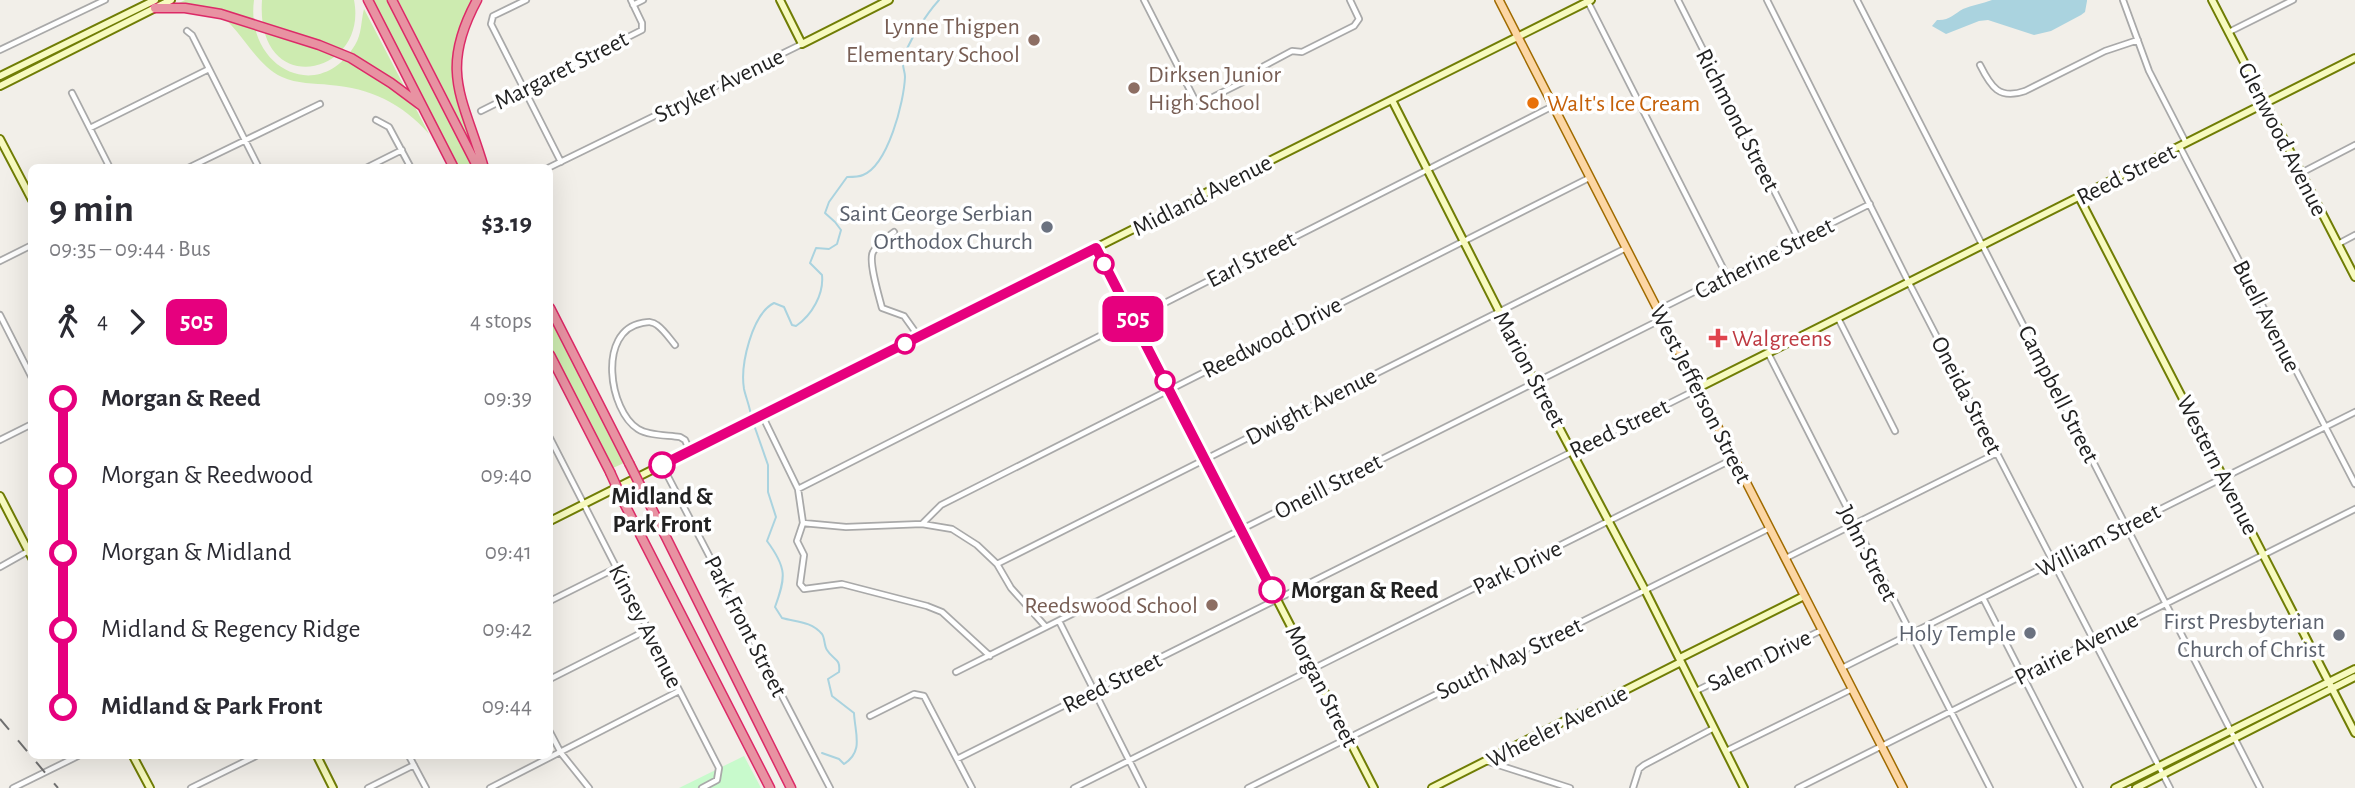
<!DOCTYPE html>
<html lang="en">
<head>
<meta charset="utf-8">
<style>
  :root { --surface:#fff; --page:#f2f2f3; --text:#2b2b33; --muted:#7c7c81 }
  body { margin:0; font-family:"Alegreya Sans",sans-serif; background:var(--page); color:var(--text); height:100vh; display:flex; flex-direction:column; font-size:26px; white-space:nowrap }
  * { box-sizing:border-box; margin:0 }
  p { font-size:23px; color:var(--muted) }
  .icon { flex:none; width:38px; height:38px; fill:none; stroke:currentColor; stroke-width:2; stroke-linecap:round; stroke-linejoin:round }
  .map { position:relative; flex:1; overflow:hidden }
  .side { position:absolute; left:28px; top:164px; width:525px; height:595px; display:flex; flex-direction:column; background:var(--surface); border-radius:10px; box-shadow:0 7px 28px #0002 }
  .side>* { flex:none }
  .badge { padding:0 14px; border-radius:10px; font-size:24px; line-height:46px }
  .map>.badge { position:absolute; translate:-50% -50%; box-shadow:0 0 0 4px #fff }
  .legs { display:flex; align-items:center; gap:10px; height:77px; padding:0 21px; font-size:23px }
  .legs p { margin-inline-start:auto }
  .summary { display:flex; align-items:center; justify-content:space-between; height:119px; padding:0 21px }
  h1 { font-size:38px; font-weight:700; line-height:52px }
  ul { padding:0 21px; list-style:none }
  li { display:flex; align-items:center; gap:24px; height:77px; font-size:26px }
  li i { display:grid; place-items:center; width:10px; height:100%; margin:0 9px; background:currentColor }
  li i::after { content:''; width:18px; height:18px; margin:-9px; border:5px solid; border-radius:50%; background:var(--surface) }
  li p { margin-inline-start:auto }
  li:first-child i { background:linear-gradient(#0000 50%,currentColor 0) }
  li:last-child i { background:linear-gradient(currentColor 50%,#0000 0) }
  .map>svg:first-child { display:block }
</style>
</head>
<body>
<div class="map">
<svg width="2355" height="788" viewBox="0 0 2355 788">
  <rect width="100%" height="100%" fill="#f2efe9"/>
  <path fill="#cdebb0" d="M185,0H254C245,67 318,106 355,45C362,34 361,20 364,9L429,134C402,103 370,88 330,85C314,83 297,84 282,77C257,65 245,37 225,19L218,14L177,4Z
    M262,0H354C369,76 255,101 262,0Z
    M373,0H387L473,168H459Z
    M398,0H473C456,33 447,69 458,106C461,117 470,131 470,141Z
    M550,317L624,463L613,468L550,345Z"/>
  <path fill="#c8facc" d="M744,756L761,788H679Z"/>
  <path fill="#aad3df" d="M1992,0H2087V1L2085,12L2081,15L2051,31L2034,35L1988,20L1979,21L1946,34L1932,26L1937,20C1949,21 1954,14 1963,9C1972,5 1982,4 1992,0Z"/>
  <g fill="none" stroke-linecap="round" stroke-linejoin="round">
    <path stroke="#aad3df" stroke-width="2" d="M751,416C750,407 746,398 744,389C740,365 752,314 774,303L784,307L792,325L796,326C812,315 824,294 822,275L810,263L816,248L829,249L837,244L841,230L835,222L825,213L829,202L847,177C852,177 859,177 863,175C888,165 904,102 905,77C905,71 902,66 903,61C906,44 928,12 939,0
      M754,425L768,465V492L776,517L767,541C787,568 786,577 775,607L782,618C796,622 811,621 822,634C825,638 824,646 827,650C833,660 841,658 839,672L828,679L832,696L854,713C855,734 864,751 844,764L839,759L822,753"/>
    <g stroke="#a9a9a9" stroke-width="8">
      <path id="street" d="M526,0L493,16L491,24L561,162
        M1144,0L1195,100L1201,103L1259,74L1264,66L1292,51L1302,52L1354,26L1359,19L1350,0
        M1678,0L1799,240
        M1767,0L1909,283L2170,788
        M1857,0L2260,788
        M2123,0L2149,71L2186,143
        M1588,2L1727,276
        M633,5L643,0
        M187,31L192,35L259,168
        M2229,32L2293,0
        M0,50L105,0
        M1980,65C1991,87 1999,100 2025,91L2105,51L2138,40
        M72,93L110,168
        M481,111L642,30V23L631,0
        M376,120L389,127L411,168
        M90,128L209,69
        M2180,147L2355,484
        M188,168L320,104
        M366,168L402,150
        M548,168L802,44
        M2301,173L2355,145
        M894,232C887,237 877,244 873,252C868,261 879,296 882,308L904,316L919,337
        M2338,244L2355,235
        M0,261L32,245
        M1658,310L1870,204
        M0,315L32,378
        M1838,318L1895,431
        M675,345C670,339 664,330 657,325C652,321 648,322 642,323C597,331 609,411 638,429C649,436 668,435 680,437L685,440L690,451
        M1768,353L1990,788
        M762,415L798,489L803,523L846,527L922,524L952,529L977,545L997,564L1011,588L1046,627
        M550,438L719,768L717,780L702,788
        M0,440L32,424
        M662,465L830,788
        M798,489L1553,106
        M803,523L797,541L804,555L800,584L804,589L842,584L927,606L942,612L990,656
        M922,524L941,505L1589,178
        M1786,558L1997,453
        M997,564L1626,248
        M0,567L32,549
        M1983,598L2080,788
        M550,601L616,568
        M1059,621L1143,788
        M1842,668L2355,412
        M956,672L1662,319
        M550,679L647,630
        M1696,691L1822,630
        M870,716L914,694L924,696L972,788
        M550,732L561,753L589,788
        M1726,751L1852,689
        M409,756L426,788
        M957,759L1698,389
        M1486,761L1570,788
        M13,788L78,756
        M191,788L256,756
        M368,788L414,765
        M490,788L679,691
        M1074,788L1733,459
        M1248,788L1770,528
        M1633,788L1639,769L1644,765L1714,728
        M1798,788L2355,509"/>
    </g>
    <g stroke="#707d05" stroke-width="10">
      <path id="secondary" d="M780,0L802,44L889,0
        M2212,0L2355,277
        M0,76L155,0
        M0,86L171,0
        M1392,100L1535,382L1645,590L1744,788
        M0,139L32,200
        M2079,197L2355,733
        M1096,248L1374,788
        M1698,388L2355,58
        M0,496L32,558
        M550,521L1591,0
        M1680,658L1804,596
        M133,756L150,788
        M317,756L333,788
        M1432,788L1681,662
        M2115,788L2355,669
        M2136,788L2355,677"/>
    </g>
    <g stroke="#a06b00" stroke-width="10">
      <path id="primary" d="M1499,0L1903,788"/>
    </g>
    <g stroke="#dc2a67" stroke-width="11">
      <path id="highway" d="M368,0L454,168
        M392,0L478,168
        M477,0C438,72 464,99 484,168
        M155,8H185L221,14L319,45L351,58L391,83L422,106
        M550,308L629,463
        M550,355L610,472
        M644,493L791,788
        M624,503L770,788"/>
    </g>
    <use href="#street" stroke="#fff" stroke-width="4.5"/>
    <use href="#secondary" stroke="#f7fabf" stroke-width="6"/>
    <use href="#primary" stroke="#fcd6a4" stroke-width="7"/>
    <use href="#highway" stroke="#e892a2" stroke-width="8"/>
    <path stroke="#707070" stroke-width="2" stroke-dasharray="14 14" stroke-linecap="butt" d="M0,719L58,788"/>
    <g stroke="#dc2a67" stroke-width="11" stroke-linecap="butt">
      <path id="highway-bridge" d="M629,463L644,493
        M610,472L624,503"/>
    </g>
    <use href="#highway-bridge" stroke="#e892a2" stroke-width="8"/>
  </g>
  <g fill="none" stroke-linecap="round" stroke-linejoin="round">
    <g stroke="#fff" stroke-width="16">
      <path id="line-1" d="M662,465L1096,248L1272,590"/>
    </g>
    <use href="#line-1" stroke="#e6007e" stroke-width="10"/>
  </g>
  <g fill="#8d6e63" stroke="#fff" stroke-width="2.5">
    <circle cx="1034" cy="40" r="7"/>
    <circle cx="1134" cy="88" r="7"/>
    <circle cx="1212" cy="605" r="7"/>
  </g>
  <circle fill="#e8710a" stroke="#fff" stroke-width="2.5" cx="1533" cy="103" r="7"/>
  <g fill="#6b7280" stroke="#fff" stroke-width="2.5">
    <circle cx="1047" cy="227" r="7"/>
    <circle cx="2030" cy="633" r="7"/>
    <circle cx="2339" cy="635" r="7"/>
  </g>
  <g fill="#fff" stroke="#e6007e" stroke-width="3.5">
    <circle cx="1104" cy="264" r="9"/>
    <circle cx="905" cy="344" r="9"/>
    <circle cx="1165" cy="381" r="9"/>
    <circle cx="662" cy="465" r="12"/>
    <circle cx="1272" cy="590" r="12"/>
  </g>
  <path fill="#e0444e" stroke="#fff" stroke-width="2.5" d="M1714.5 327.5h7v7h7v7h-7v7h-7v-7h-7v-7h7z"/>
  <g text-anchor="middle" stroke-width="7" stroke-linejoin="round" paint-order="stroke">
    <g font-size="24" fill="#785e54" stroke="#fff" text-anchor="end">
      <text x="1020" y="34">Lynne Thigpen<tspan x="1020" dy="28">Elementary School</tspan></text>
      <text x="1148" y="82" text-anchor="start">Dirksen Junior<tspan x="1148" dy="28">High School</tspan></text>
      <text x="1198" y="613">Reedswood School</text>
    </g>
    <g font-size="24" fill="#222" stroke="#fff">
      <text transform="translate(561 70) rotate(-27)" y="8">Margaret Street</text>
      <text transform="translate(719 85) rotate(-26)" y="8">Stryker Avenue</text>
      <text transform="translate(1738 120) rotate(63)" y="8">Richmond Street</text>
      <text transform="translate(2283 139) rotate(63)" y="8">Glenwood Avenue</text>
      <text transform="translate(2126 174) rotate(-27)" y="8">Reed Street</text>
      <text transform="translate(1202 195) rotate(-27)" y="8">Midland Avenue</text>
      <text transform="translate(1764 258) rotate(-27)" y="8">Catherine Street</text>
      <text transform="translate(1251 259) rotate(-27)" y="8">Earl Street</text>
      <text transform="translate(2267 316) rotate(63)" y="8">Buell Avenue</text>
      <text transform="translate(1272 337) rotate(-27)" y="8">Reedwood Drive</text>
      <text transform="translate(1530 369) rotate(62)" y="8">Marion Street</text>
      <text transform="translate(1701 394) rotate(63)" y="8">West Jefferson Street</text>
      <text transform="translate(2059 394) rotate(63)" y="8">Campbell Street</text>
      <text transform="translate(1967 395) rotate(63)" y="8">Oneida Street</text>
      <text transform="translate(1311 406) rotate(-27)" y="8">Dwight Avenue</text>
      <text transform="translate(1619 428) rotate(-26)" y="8">Reed Street</text>
      <text transform="translate(2218 465) rotate(63)" y="8">Western Avenue</text>
      <text transform="translate(1328 486) rotate(-27)" y="8">Oneill Street</text>
      <text transform="translate(2098 540) rotate(-27)" y="8">William Street</text>
      <text transform="translate(1868 553) rotate(63)" y="8">John Street</text>
      <text transform="translate(1517 567) rotate(-26)" y="8">Park Drive</text>
      <text transform="translate(646 626) rotate(63)" y="8">Kinsey Avenue</text>
      <text transform="translate(746 626) rotate(63)" y="8">Park Front Street</text>
      <text transform="translate(2076 648) rotate(-27)" y="8">Prairie Avenue</text>
      <text transform="translate(1509 658) rotate(-26)" y="8">South May Street</text>
      <text transform="translate(1759 660) rotate(-26)" y="8">Salem Drive</text>
      <text transform="translate(1112 682) rotate(-27)" y="8">Reed Street</text>
      <text transform="translate(1322 686) rotate(63)" y="8">Morgan Street</text>
      <text transform="translate(1557 726) rotate(-27)" y="8">Wheeler Avenue</text>
    </g>
    <g font-size="24" fill="#c56008" stroke="#fff" text-anchor="start">
      <text x="1547" y="111">Walt's Ice Cream</text>
    </g>
    <g font-size="24" fill="#5b616d" stroke="#fff" text-anchor="end">
      <text x="1033" y="221">Saint George Serbian<tspan x="1033" dy="28">Orthodox Church</tspan></text>
      <text x="2325" y="629">First Presbyterian<tspan x="2325" dy="28">Church of Christ</tspan></text>
      <text x="2016" y="641">Holy Temple</text>
    </g>
    <g font-size="24" fill="#be3a42" stroke="#fff" text-anchor="start">
      <text x="1732" y="346">Walgreens</text>
    </g>
    <g font-size="24" font-weight="bold" fill="#222" stroke="#fff">
      <text x="662" y="504">Midland &amp;<tspan x="662" dy="28">Park Front</tspan></text>
      <text x="1291" y="598" text-anchor="start">Morgan &amp; Reed</text>
    </g>
  </g>
</svg>
<b class="badge" style="left:1133px;top:319px;background:#e6007e;color:#fff">505</b>
<section class="side">
<div class="summary"><div><h1>9 min</h1><p>09:35 – 09:44 · Bus</p></div><b>$3.19</b></div>
<div class="legs"><svg class="icon" aria-label="walk" viewBox="0 0 24 24"><circle cx="13" cy="4" r="2"/><path d="M13 8l-2 6 4 7M11 14l-3 7M7 12l3-4h3l4 4"/></svg>4<svg class="icon" aria-label="forward" viewBox="0 0 24 24"><path d="M9 5l7 7-7 7"/></svg><b class="badge" style="background:#e6007e;color:#fff">505</b><p>4 stops</p></div>
<ul>
<li><i style="color:#e6007e"></i><b>Morgan &amp; Reed</b><p>09:39</p></li>
<li><i style="color:#e6007e"></i><span>Morgan &amp; Reedwood</span><p>09:40</p></li>
<li><i style="color:#e6007e"></i><span>Morgan &amp; Midland</span><p>09:41</p></li>
<li><i style="color:#e6007e"></i><span>Midland &amp; Regency Ridge</span><p>09:42</p></li>
<li><i style="color:#e6007e"></i><b>Midland &amp; Park Front</b><p>09:44</p></li>
</ul>
</section>
</div>
</body>
</html>
